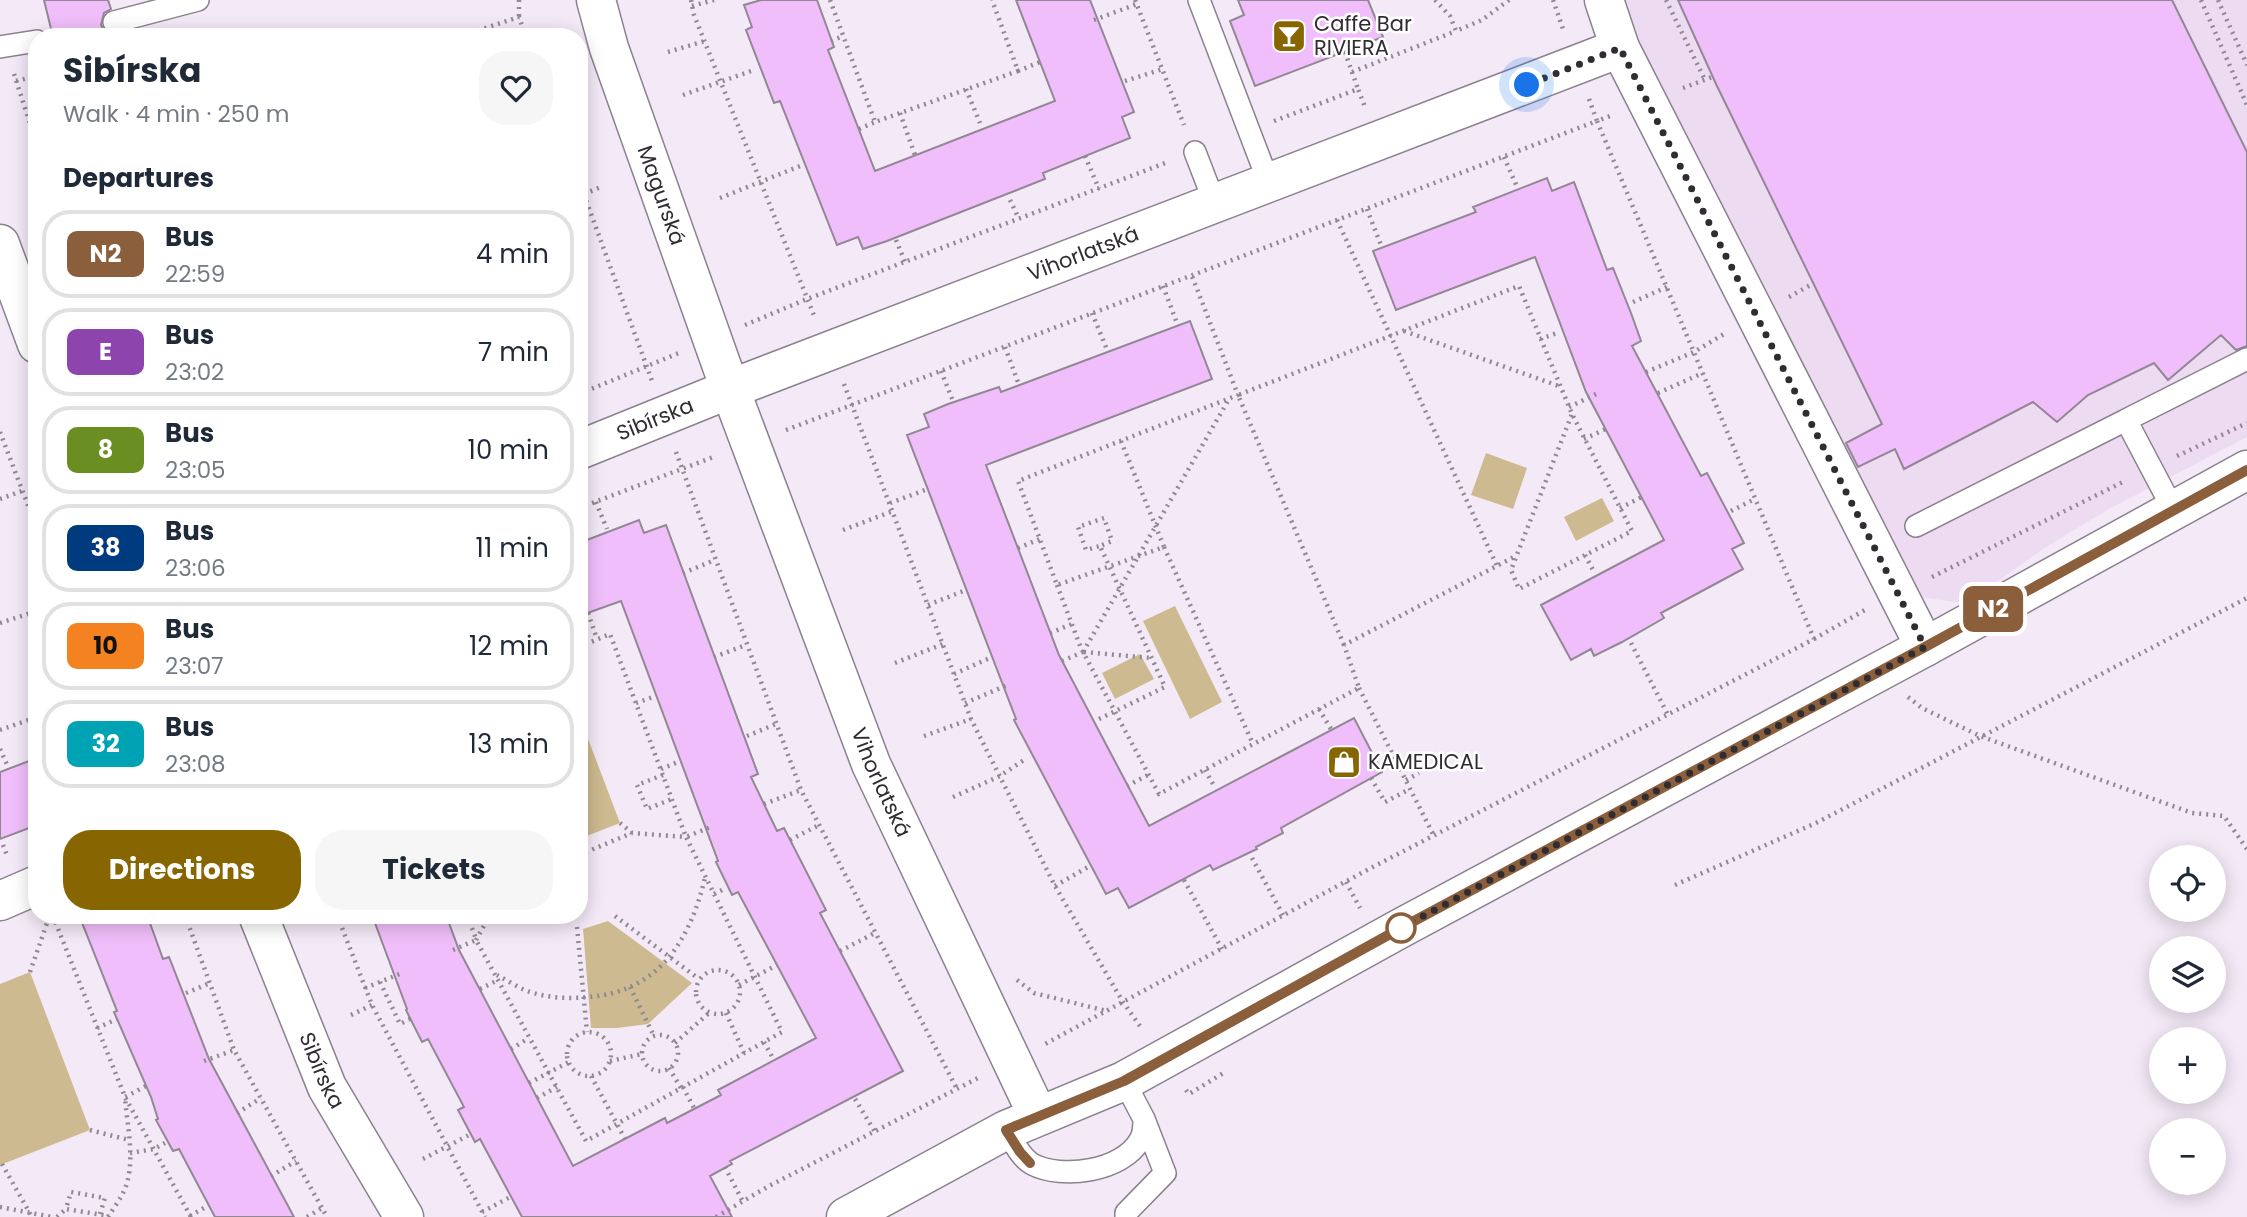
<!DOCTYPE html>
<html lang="en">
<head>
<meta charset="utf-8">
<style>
  :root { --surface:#fff; --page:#f6f6f7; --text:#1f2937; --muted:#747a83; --line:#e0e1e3; --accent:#876601 }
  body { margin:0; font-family:Poppins,sans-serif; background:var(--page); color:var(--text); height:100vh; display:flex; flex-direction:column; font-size:26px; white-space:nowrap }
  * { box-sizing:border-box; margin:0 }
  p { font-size:23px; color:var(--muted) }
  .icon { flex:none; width:38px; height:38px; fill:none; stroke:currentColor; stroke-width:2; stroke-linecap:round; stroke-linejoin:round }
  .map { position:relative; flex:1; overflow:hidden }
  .side { position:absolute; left:28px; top:28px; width:560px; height:896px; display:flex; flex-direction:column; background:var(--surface); border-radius:28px; box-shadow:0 4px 18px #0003 }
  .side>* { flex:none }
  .badge { padding:0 14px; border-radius:10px; font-size:24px; line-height:46px }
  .fabs { position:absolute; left:2149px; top:845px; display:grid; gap:14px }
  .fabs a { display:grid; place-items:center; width:77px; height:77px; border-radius:50%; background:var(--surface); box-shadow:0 4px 18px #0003; font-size:35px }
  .you { position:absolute; width:35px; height:35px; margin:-18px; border:5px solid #fff; border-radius:50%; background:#1a73e8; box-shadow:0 0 0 10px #1a73e833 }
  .map>.badge { position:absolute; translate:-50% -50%; box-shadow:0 0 0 4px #fff }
  h2 { padding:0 35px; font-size:26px; line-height:63px }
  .round { display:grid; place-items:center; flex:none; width:74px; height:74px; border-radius:28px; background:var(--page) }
  .headline { display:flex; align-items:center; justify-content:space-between; height:119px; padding:0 35px }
  h1 { font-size:33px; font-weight:700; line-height:52px }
  .primary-button { display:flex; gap:14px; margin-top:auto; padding:14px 35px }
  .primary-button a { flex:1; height:80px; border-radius:28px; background:var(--accent); color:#fff; font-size:28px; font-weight:700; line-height:80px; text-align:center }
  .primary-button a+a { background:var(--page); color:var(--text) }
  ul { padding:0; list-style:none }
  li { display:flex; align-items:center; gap:21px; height:88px; margin:0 14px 10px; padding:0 21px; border:4px solid var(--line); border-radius:28px }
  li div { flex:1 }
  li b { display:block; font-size:26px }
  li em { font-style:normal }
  li .badge { min-width:77px; font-weight:700; text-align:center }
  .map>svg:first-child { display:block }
</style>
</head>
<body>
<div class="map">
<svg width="2247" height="1217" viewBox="0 0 2247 1217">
  <rect width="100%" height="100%" fill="#f4e9f7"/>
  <path fill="#eddcf1" d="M1604,0H2247V437L2107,510L2043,549L1972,600L1956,602L1898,594Z"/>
  <path fill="#ceba90" d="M1486,453L1527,468L1513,509L1471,495Z
    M1602,498L1614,521L1576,541L1564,517Z
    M1175,606L1222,702L1190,719L1143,621Z
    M1140,654L1154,679L1115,699L1102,673Z
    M579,715L620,823L579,839Z
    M608,921L692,983L648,1024L617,1028H591L583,929Z
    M30,972L90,1130L0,1165V984Z"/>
  <path fill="#f0befa" stroke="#928794" stroke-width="2" d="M44,0H108L111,9L104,13L101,25L105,32L117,35L118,37H53Z
    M761,0H817L834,47L828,50L875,171L1055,101L1016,0H1090L1134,112L1122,117L1130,138L1043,173L1045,179L887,241L863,249L858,237L837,245L780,101L774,103L746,30L752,27L744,5Z
    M1238,0H1368L1383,37L1255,86L1230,21L1244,15Z
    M1678,0H2172L2247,152V346L2236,350L2221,335L2168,380L2154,363L2088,395L2057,422L2033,402L1904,469L1895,449L1858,467L1846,443L1882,424L1716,84Z
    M1547,178L1552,191L1574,182L1607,270L1613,268L1631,313L1641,341L1632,346L1701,476L1707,473L1744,543L1732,549L1743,569L1661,613L1664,618L1622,642L1594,656L1591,649L1571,660L1541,605L1664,540L1586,392L1535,257L1396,310L1373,251L1476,212L1473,207Z
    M1190,321L1212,379L986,465L1059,655L1149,826L1354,718L1382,772L1281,828L1283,833L1256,847L1257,849L1213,870L1210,865L1129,908L1118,888L1106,894L1014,720L1016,719L907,435L929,427L924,414L948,404L999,387L1001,392Z
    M639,520L644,533L666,525L758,774L751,777L777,831L784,828L826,910L820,913L903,1071L730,1161L732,1164L710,1176L732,1217H522L480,1139L475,1142L458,1110L464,1107L428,1039L422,1042L406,1010L407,1009L372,915H446L459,950L573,1166L665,1118L667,1123L721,1095L718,1090L816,1038L738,892L732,895L716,862L718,861L621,601L579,616V543Z
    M37,758V825L0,839V772Z
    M79,915H147L163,959L169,957L209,1059L294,1217H215L179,1149L173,1151L156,1120L158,1119L151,1097L114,1012L117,1011Z"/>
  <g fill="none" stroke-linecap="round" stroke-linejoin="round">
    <g stroke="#8c818e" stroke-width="24">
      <path id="lane" d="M1199,0L1269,183
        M114,22L198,0
        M0,47L37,41
        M1195,152L1215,204
        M2126,420L2247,359
        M1916,526L2126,420L2174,511
        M1124,1081L1144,1119L1165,1173L1126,1213V1217
        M1006,1130C1013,1141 1020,1157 1032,1164C1062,1180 1123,1171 1140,1140C1144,1134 1144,1125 1144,1119"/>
    </g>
    <g stroke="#8c818e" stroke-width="41">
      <g id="street">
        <path id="s1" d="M596,0L609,48L730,389L871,764L1038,1116"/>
        <path d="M1604,0L1620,48L1925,647"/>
        <path d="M0,244L37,344"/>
        <path id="s2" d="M579,450L730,389L1620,48"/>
        <path d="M0,901L37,885"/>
        <path id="s3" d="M258,915L327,1087L404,1217"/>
        <path d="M846,1217L1006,1130L1124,1081L1401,928L1925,647L2247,470"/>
      </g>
    </g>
    <path stroke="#908892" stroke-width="4.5" stroke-dasharray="2 5" stroke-linecap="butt" d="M519,0V17
      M691,0L694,15L815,318
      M830,0L875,122L1018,71L992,0
      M1135,0L1184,125
      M1435,0L1450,16L1456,31L1482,20L1509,0
      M1553,0L1563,29
      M1666,0L1705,80
      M2201,0L2247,105
      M2218,0L2247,65
      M692,6L714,0
      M1094,20L1137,4
      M458,37L519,17L526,37
      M831,41L843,36
      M668,52L705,41
      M1345,52L1358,89
      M1018,71L1040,62
      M1352,72L1456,31
      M14,74L37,145
      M16,81L37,76
      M1125,81L1163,69
      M1683,88L1712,77
      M966,89L980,123
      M683,95L754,70
      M1589,99L1597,121L1613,115
      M900,113L915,155
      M1274,121L1358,89L1365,107
      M859,129L875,122
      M579,131H581
      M1085,156L1099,189
      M1504,157L1517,187
      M579,181L652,381
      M584,194L601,187
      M720,198L805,164
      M1010,200L1019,219
      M1367,209L1382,248
      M579,217L591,212
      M1337,220L1497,566
      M896,240L905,262
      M1163,286L1178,326
      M1789,297L1814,283
      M1633,302L1667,287
      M1092,313L1108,352
      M745,325L807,299L1168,162
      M1404,331L1559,386
      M1540,339L1557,333
      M1005,347L1019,385
      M941,371L953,401
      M1646,372L1694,352L1724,334
      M844,384L971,719L1055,886L1123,1002L1142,1029
      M1658,393L1703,373
      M579,394L679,353
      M1569,407L1596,394
      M786,430L1597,121L1814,639L1369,869L1045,1044
      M0,432L37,529
      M1584,439L1606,429
      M1121,441L1164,547L1057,585L1018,481L1238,395L1192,276
      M676,452L801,790L957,1089
      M2177,456L2247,423
      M0,499L22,491
      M596,502L607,529
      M890,503L928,489
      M579,508L716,456
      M1620,508L1642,497
      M1731,511L1755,499
      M843,530L893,511
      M1164,547L1253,744
      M1018,548L1040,539
      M1585,555L1593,570
      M683,573L715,560
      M1932,577L2125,481
      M1057,585L1082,651
      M928,605L966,590
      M588,613L597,639
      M0,623L37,611
      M1050,633L1072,624
      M1814,639L1865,610
      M1631,643L1668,715
      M1344,645L1238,395L1519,286L1572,414L1632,531L1519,589L1511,570L1572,414
      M579,647L610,634L686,837L713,826
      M1083,652L1229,399
      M1084,652L1151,658
      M714,657L746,645
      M1062,661L1083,652L1159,794L1359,688L1344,645L1516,556
      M895,663L943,644
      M954,674L992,657
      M1359,688L1434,836
      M1908,697L1922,708L1980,736L2192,813L2224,816L2247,849
      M636,703L656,696
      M965,703L1010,684
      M1319,709L1331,729
      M1099,719L1165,687L1100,546L1112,541L1104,518L1078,527L1086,550L1100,546
      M0,730L37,717
      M747,736L776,724
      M924,736L971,719
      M0,749L9,769
      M661,769L678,762
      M1205,770L1213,784
      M663,775L637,785L647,809L672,799
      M1371,778L1385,802L1410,789
      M1406,780L1419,773
      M1127,786L1148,775
      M953,797L1000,776L1027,758
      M764,804L801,790
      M620,823L632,833
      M790,840L819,825
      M3,845L8,858
      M1252,858L1283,915
      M1184,880L1222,949
      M1346,882L1360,908
      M1675,885L1816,823L2247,598
      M1055,886L1088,867
      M714,894L726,888
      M185,915L234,1050
      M337,915L372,1005L485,1217
      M467,915L476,939
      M53,916L125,1097L191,1217
      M615,916L699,979
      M339,919L349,915
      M577,927L587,1032
      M476,940L490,915
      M453,950L476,940L586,1141L782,1032L686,837L632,833L579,855
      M840,951L875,933
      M696 992a22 22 0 1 1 44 0a22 22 0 1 1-44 0Z
      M30,972L47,923
      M497,975C507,980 518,988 530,992C549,998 568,999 588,997C659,992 690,940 705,878
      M1017,980L1034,993L1107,1011
      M380,982L400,1024L410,1019
      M739,985L777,965
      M630,987L654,1036
      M365,988L402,973
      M480,989L498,980
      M186,993L210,983
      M726,1013L744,1053
      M351,1015L372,1005
      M97,1028L117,1019
      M567 1054a22 22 0 1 1 44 0a22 22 0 1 1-44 0Z
      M642 1053a18 18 0 1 1 36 0a18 18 0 1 1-36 0Z
      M764,1042L774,1060
      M675,1043L709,1013
      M511,1049L529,1038
      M204,1061L234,1050L327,1217
      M610,1061L642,1054
      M669,1068L681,1088
      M591,1076L625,1139
      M529,1083L569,1062
      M683,1087L694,1108
      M1186,1090L1189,1094L1225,1072
      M537,1098L557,1087
      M855,1099L875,1132
      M237,1113L261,1098
      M90,1130L129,1140
      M130,1153L154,1149L165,1143
      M423,1159L469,1135
      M2,1164L32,1217
      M725,1167L743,1202
      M271,1176L296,1161
      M0,1207L52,1217
      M482,1212L512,1196
      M100,1214L105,1198L71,1192L66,1209L109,1216
      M190,1216L209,1205
      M57,1217L66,1209
      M108,1217C113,1209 119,1201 123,1193C137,1165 127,1127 125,1097L146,1086
      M307,1217L322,1208
      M716,1217L769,1186L978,1078"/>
    <use href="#lane" stroke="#fff" stroke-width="21"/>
    <use href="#street" stroke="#fff" stroke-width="38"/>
  </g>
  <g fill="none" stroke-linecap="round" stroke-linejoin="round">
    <g stroke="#fff" stroke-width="16">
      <path id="line" d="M1030,1163L1020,1152L1006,1130L1124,1081L1401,928L1925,647L2247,470"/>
    </g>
    <use href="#line" stroke="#8b5e3c" stroke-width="10"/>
    <path stroke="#302c31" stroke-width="7" stroke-dasharray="0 12.6" d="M1401,928L1925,647L1620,48L1527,85"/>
  </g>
  <defs>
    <g id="bar-square" transform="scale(1.75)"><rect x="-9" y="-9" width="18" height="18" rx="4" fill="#876601" stroke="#fff"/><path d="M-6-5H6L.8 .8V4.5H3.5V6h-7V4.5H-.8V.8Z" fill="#fff"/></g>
    <g id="shop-square" transform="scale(1.75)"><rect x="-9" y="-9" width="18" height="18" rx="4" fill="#876601" stroke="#fff"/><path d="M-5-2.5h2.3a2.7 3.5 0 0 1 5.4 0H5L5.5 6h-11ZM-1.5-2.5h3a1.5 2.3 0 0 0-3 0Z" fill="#fff"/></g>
  </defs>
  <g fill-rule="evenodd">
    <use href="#bar-square" x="1289" y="36"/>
    <use href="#shop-square" x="1344" y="762"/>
  </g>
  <circle fill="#fff" stroke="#8b5e3c" stroke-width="3.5" cx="1401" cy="928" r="14"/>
  <g text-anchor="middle" stroke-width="5" stroke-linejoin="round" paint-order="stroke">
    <g font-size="21" fill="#302c31" stroke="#fff" text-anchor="start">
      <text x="1314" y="31">Caffe Bar<tspan x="1314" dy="24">RIVIERA</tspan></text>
      <text x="1368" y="769">KAMEDICAL</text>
    </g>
    <g font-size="21" fill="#302c31" stroke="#fff">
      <text dy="7" stroke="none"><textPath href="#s1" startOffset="206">Magurská</textPath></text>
      <text dy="7" stroke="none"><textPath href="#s2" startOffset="541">Vihorlatská</textPath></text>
      <text dy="7" stroke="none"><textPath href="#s2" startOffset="82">Sibírska</textPath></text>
      <text dy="7" stroke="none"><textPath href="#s1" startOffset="833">Vihorlatská</textPath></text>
      <text dy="7" stroke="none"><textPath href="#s3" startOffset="168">Sibírska</textPath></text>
    </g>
  </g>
</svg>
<div class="fabs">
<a><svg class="icon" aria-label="locate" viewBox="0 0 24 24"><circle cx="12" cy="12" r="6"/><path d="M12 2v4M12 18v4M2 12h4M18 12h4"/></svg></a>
<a><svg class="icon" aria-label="layers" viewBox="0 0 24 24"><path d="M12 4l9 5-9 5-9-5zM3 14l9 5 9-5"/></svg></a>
<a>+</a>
<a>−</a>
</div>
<div class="you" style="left:1527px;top:85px"></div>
<b class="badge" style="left:1993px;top:609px;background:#8b5e3c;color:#fff">N2</b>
<section class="side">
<div class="headline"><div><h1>Sibírska</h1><p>Walk · 4 min · 250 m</p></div><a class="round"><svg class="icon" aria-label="heart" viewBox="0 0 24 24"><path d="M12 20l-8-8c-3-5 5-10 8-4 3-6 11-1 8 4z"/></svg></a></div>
<h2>Departures</h2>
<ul>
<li><span class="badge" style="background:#8b5e3c;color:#fff">N2</span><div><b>Bus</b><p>22:59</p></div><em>4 min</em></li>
<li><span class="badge" style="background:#8e44ad;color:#fff">E</span><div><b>Bus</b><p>23:02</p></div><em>7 min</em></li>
<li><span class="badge" style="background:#6b8e23;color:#fff">8</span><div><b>Bus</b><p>23:05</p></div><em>10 min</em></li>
<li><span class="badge" style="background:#003b80;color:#fff">38</span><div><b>Bus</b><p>23:06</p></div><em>11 min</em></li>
<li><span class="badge" style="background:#f58220;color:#111">10</span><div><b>Bus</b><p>23:07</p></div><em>12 min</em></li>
<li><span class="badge" style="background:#00a3b4;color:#fff">32</span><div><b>Bus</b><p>23:08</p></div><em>13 min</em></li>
</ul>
<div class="primary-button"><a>Directions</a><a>Tickets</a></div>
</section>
</div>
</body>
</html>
